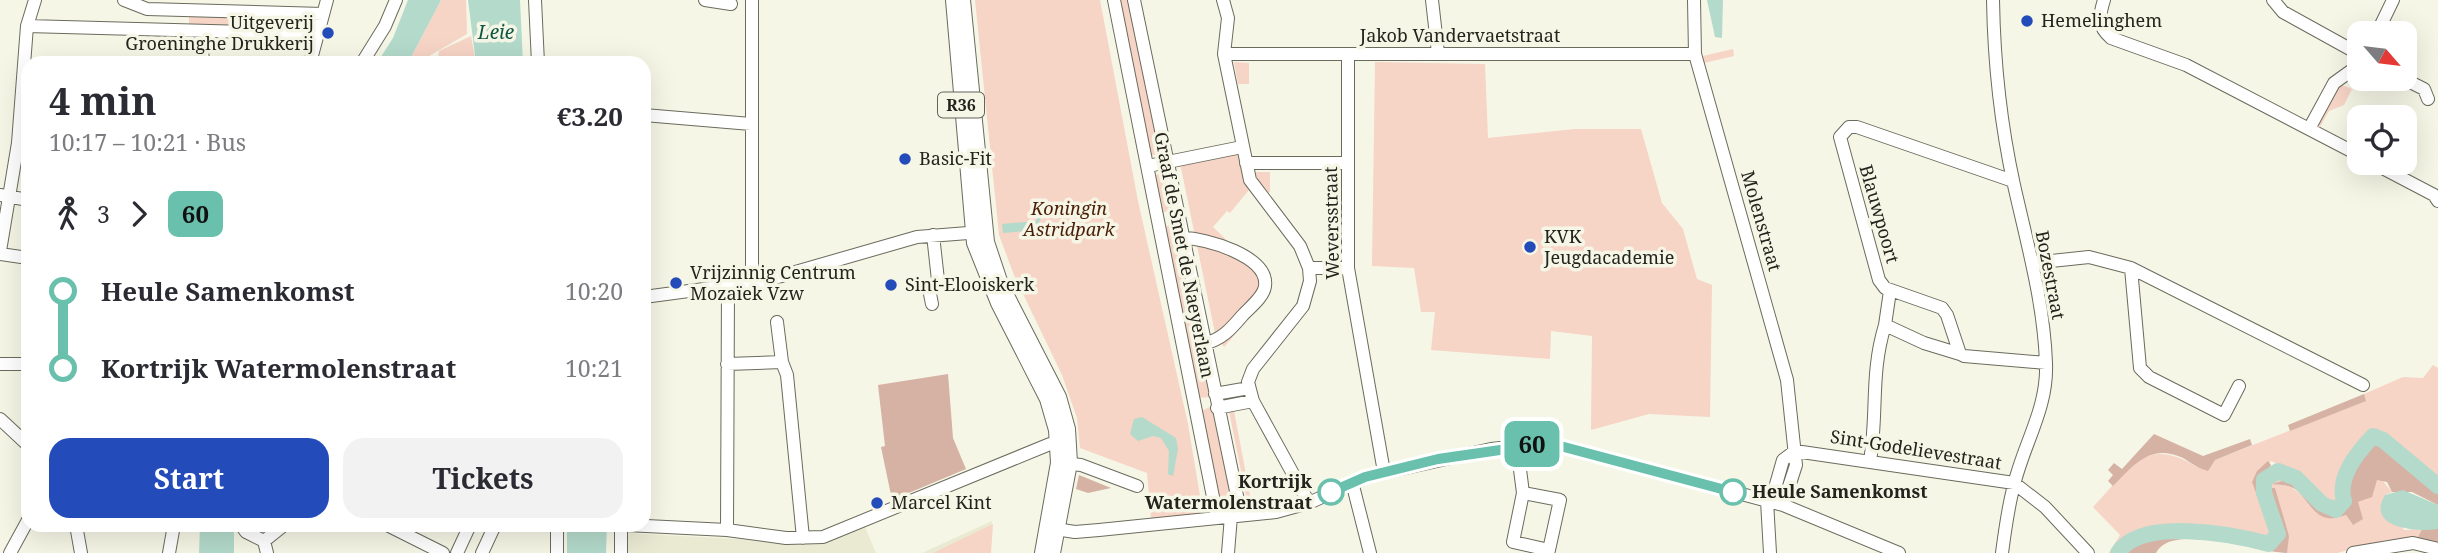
<!DOCTYPE html>
<html lang="en">
<head>
<meta charset="utf-8">
<style>
  :root { --surface:#fff; --page:#f2f2f3; --text:#2b2b33; --muted:#7c7c81; --accent:#234bb9 }
  body { margin:0; font-family:"Noto Serif",serif; background:var(--page); color:var(--text); height:100vh; display:flex; flex-direction:column; font-size:26px; white-space:nowrap }
  * { box-sizing:border-box; margin:0 }
  p { font-size:23px; color:var(--muted) }
  .icon { flex:none; width:38px; height:38px; fill:none; stroke:currentColor; stroke-width:2; stroke-linecap:round; stroke-linejoin:round }
  .map { position:relative; flex:1; overflow:hidden }
  .panel { position:absolute; left:21px; top:56px; width:630px; height:476px; display:flex; flex-direction:column; background:var(--surface); border-radius:21px; box-shadow:0 7px 28px #0002 }
  .panel>* { flex:none }
  .badge { padding:0 14px; border-radius:10px; font-size:24px; line-height:46px }
  .needle { width:46px; rotate:118deg }
  .controls { position:absolute; left:2347px; top:21px; display:grid; gap:14px }
  .controls a { display:grid; place-items:center; width:70px; height:70px; border-radius:14px; background:var(--surface); box-shadow:0 7px 28px #0002; font-size:35px }
  .map>.badge { position:absolute; translate:-50% -50%; box-shadow:0 0 0 4px #fff }
  .legs { display:flex; align-items:center; gap:10px; height:77px; padding:0 28px; font-size:23px }
  .legs p { margin-inline-start:auto }
  .headline { display:flex; align-items:center; justify-content:space-between; height:119px; padding:0 28px }
  h1 { font-size:38px; font-weight:700; line-height:52px }
  .cta { display:flex; gap:14px; margin-top:auto; padding:14px 28px }
  .cta a { flex:1; height:80px; border-radius:21px; background:var(--accent); color:#fff; font-size:28px; font-weight:700; line-height:80px; text-align:center }
  .cta a+a { background:var(--page); color:var(--text) }
  ul { padding:0 28px; list-style:none }
  li { display:flex; align-items:center; gap:24px; height:77px; font-size:26px }
  li i { display:grid; place-items:center; width:10px; height:100%; margin:0 9px; background:currentColor }
  li i::after { content:''; width:18px; height:18px; margin:-9px; border:5px solid; border-radius:50%; background:var(--surface) }
  li p { margin-inline-start:auto }
  li:first-child i { background:linear-gradient(#0000 50%,currentColor 0) }
  li:last-child i { background:linear-gradient(currentColor 50%,#0000 0) }
  .map>svg:first-child { display:block }
</style>
</head>
<body>
<div class="map">
<svg width="2438" height="553" viewBox="0 0 2438 553">
  <rect width="100%" height="100%" fill="#f6f6e6"/>
  <path fill="#eaead3" d="M992,521L991,553H922Z
    M865,527L876,553H626V533L809,543Z"/>
  <path fill="#f6d4c6" d="M441,0H466L467,34L417,63H408Z
    M975,0H1100L1138,201L1188,424L1203,514L1151,518L1147,473L1080,448L1077,418L1062,375L1014,275L999,235Z
    M1116,0H1132L1163,153L1148,156Z
    M189,16L248,18L250,24L247,26L189,25Z
    M471,36L476,63H441L438,58L439,51Z
    M1733,49L1734,56L1704,63L1703,56Z
    M1234,62L1249,63V84H1238Z
    M1375,62L1485,64L1488,138L1575,129H1641L1662,203L1683,229L1697,279L1712,285L1710,417L1649,414L1591,430L1592,336L1551,331L1550,359L1431,350L1435,312H1421L1414,268L1372,266Z
    M2342,85L2352,89L2344,105L2329,111L2319,129L2317,128L2338,87Z
    M1237,153L1249,190L1230,213L1227,211L1213,227L1260,272L1268,296L1224,347L1215,333L1180,163Z
    M1164,172L1174,210L1159,213L1153,176Z
    M1254,172H1270V192L1266,194Z
    M1177,224L1210,397L1198,398L1162,227Z
    M2433,365L2438,368V490L2386,447L2378,433L2374,432C2357,441 2344,465 2338,483C2335,491 2339,497 2332,503L2325,501L2303,475L2271,461L2253,482L2272,529L2268,539L2221,528L2140,532L2118,543L2114,553H2109L2120,535L2093,507C2129,470 2143,434 2197,467L2365,401L2364,394L2403,377L2423,378Z
    M1210,407H1213L1235,507L1219,509L1201,411Z
    M1229,411H1234L1253,511H1249Z
    M2273,477L2298,482L2306,489L2304,492L2285,480L2274,484C2281,485 2289,485 2295,490C2312,503 2321,527 2346,515L2352,524L2358,502L2366,499L2377,480H2382L2392,492L2385,495L2404,530L2422,529L2417,539L2386,540L2337,553H2287L2275,488L2267,489Z
    M993,524L991,553H933Z"/>
  <path fill="#d5b2a4" d="M948,374L953,438L966,469L892,500L881,447L885,446L878,385Z
    M2364,394L2366,401L2290,431L2288,425Z
    M2154,434L2203,456L2250,439L2252,445L2215,460L2208,471C2198,468 2191,463 2183,458C2150,443 2134,465 2113,486L2108,481L2113,475L2108,470L2114,463L2122,469Z
    M2371,442L2386,447L2438,490V505L2412,492H2392L2387,482L2377,480L2372,497L2358,502L2363,519L2353,525L2346,515C2316,527 2313,504 2295,489C2289,485 2280,485 2272,484L2285,480L2304,491L2306,489C2315,504 2334,529 2348,504L2347,491L2351,470Z
    M2268,461L2271,465L2261,484L2267,509L2263,511L2252,482L2257,471Z
    M1079,475L1111,488L1088,493L1076,489Z
    M2271,488H2275L2289,536L2287,553C2260,553 2172,521 2156,553H2120C2133,527 2220,534 2246,539C2257,542 2266,549 2278,545L2283,536Z
    M2422,529H2438V546L2417,539Z"/>
  <path fill="#b3dacb" d="M408,0H441L408,63H377L393,38Z
    M468,0H520L523,63H476Z
    M1707,0H1723L1722,38L1715,37Z
    M1037,218H1041L1038,225L1042,232L1036,230L1003,233L1002,224L1036,221Z
    M1142,417L1176,438L1178,449L1173,476L1168,474L1169,451L1161,438L1153,436L1138,441L1130,434L1134,419Z
    M2403,490L2438,505V529C2419,532 2365,529 2385,495Z
    M200,525H234V553H199Z
    M567,525H607L606,553H567Z"/>
  <g fill="none" stroke-linecap="round" stroke-linejoin="round">
    <path stroke="#b3dacb" stroke-width="16" d="M2118,553C2141,517 2232,534 2269,544L2278,534L2264,493V480L2278,471L2296,478L2322,504L2336,510L2344,501C2337,477 2357,453 2373,436L2383,440L2438,486"/>
    <g stroke="#6b6b5d" stroke-width="14">
      <path id="minor" d="M124,0L147,9L323,14
        M535,0L538,63
        M705,0L731,4
        M1114,0L1217,517
        M1134,0L1241,515
        M1223,0L1228,18L1224,54L1250,180L1300,246L1309,268L1310,281L1303,306L1253,369L1248,382L1253,401L1309,503
        M1432,0L1438,53
        M1694,0L1695,54L1787,380L1796,465L1783,505
        M1993,0C1994,60 2001,126 2014,185C2027,243 2044,303 2046,363C2048,408 2024,443 2014,485C2008,507 2005,530 2002,553
        M2104,0C2099,16 2097,26 2111,38L2186,65L2359,155
        M2273,0L2283,12L2359,54
        M27,26L318,34
        M201,31L203,63
        M2377,33L2393,0
        M1224,54H1695
        M1348,54V268L1384,472
        M310,63L327,0
        M362,63L385,26L396,0
        M2404,79L2424,89L2428,99
        M644,115L751,124
        M2309,129L2334,83L2359,65
        M1246,163H1348
        M2373,163L2434,195L2438,201
        M1148,166L1242,147
        M2013,181L1857,127H1849L1840,137L1879,280L1885,288L1942,308L1947,315L1960,354L1964,356L2046,363
        M0,195L28,200
        M1183,238C1205,238 1269,256 1265,286C1264,297 1249,308 1242,316C1230,330 1222,339 1204,344
        M0,251L18,143L27,26L35,0
        M0,254L28,258
        M2032,263L2089,257L2131,268L2363,385
        M1309,268H1348
        M2131,268L2140,368L2149,377L2224,415L2239,386
        M752,283V0
        M1890,291L1885,325L1924,343L1960,354
        M644,297L764,281L917,237L981,232
        M932,304L929,289L934,287L938,280L933,235
        M782,362L787,375L803,538
        M0,364H28
        M727,364L782,362L777,322
        M1215,394L1249,388
        M1217,408L1253,401
        M0,419L28,445
        M1517,446L1523,493L1513,542L1549,550L1560,500L1523,493
        M1870,461C1878,412 1870,374 1885,325
        M1062,463L1081,465L1137,486
        M1352,482L1370,553
        M1767,501L1770,553
        M1771,502L1783,460L1795,451L2014,483L2045,507L2088,553
        M76,525L81,553
        M241,525L246,532L264,541L267,553
        M387,525L443,553
        M557,525V553
        M626,525L727,530L786,538L823,537L1050,444H1065
        M1049,528L1075,532L1099,530L1276,512L1309,503L1365,477L1491,449L1549,443L1783,505L1899,553
        M727,530L728,286
        M264,541L284,525
        M10,553L28,520
        M169,553L174,525
        M457,553L470,525
        M482,553L495,525
        M621,553V525
        M1228,553L1231,516
        M2353,553L2413,543L2438,549"/>
    </g>
    <g stroke="#6b6b5d" stroke-width="16">
      <path id="major" d="M953,0L974,243L998,303L1047,399L1056,430L1058,463L1042,553
        M963,0L987,242L1001,284L1059,397L1068,429L1070,463L1053,553"/>
    </g>
    <use href="#minor" stroke="#fff" stroke-width="12"/>
    <use href="#major" stroke="#fff" stroke-width="14"/>
  </g>
  <g fill="none" stroke-linecap="round" stroke-linejoin="round">
    <g stroke="#fff" stroke-width="16">
      <path id="line-1" d="M1331,492L1365,477L1438,459L1549,443L1733,492"/>
    </g>
    <use href="#line-1" stroke="#69c0ac" stroke-width="10"/>
  </g>
  <g fill="#234bb9" stroke="#f6f6e6" stroke-width="2.5">
    <circle cx="2027" cy="21" r="7"/>
    <circle cx="328" cy="33" r="7"/>
    <circle cx="905" cy="159" r="7"/>
    <circle cx="1530" cy="247" r="7"/>
    <circle cx="676" cy="283" r="7"/>
    <circle cx="891" cy="285" r="7"/>
    <circle cx="877" cy="503" r="7"/>
  </g>
  <g fill="#fff" stroke="#69c0ac" stroke-width="3.5">
    <circle cx="1331" cy="492" r="12"/>
    <circle cx="1733" cy="492" r="12"/>
  </g>
  <g text-anchor="middle" stroke-width="7" stroke-linejoin="round" paint-order="stroke">
    <rect fill="#f6f6e6" stroke="#63635a" stroke-width="2" x="938" y="92.5" width="46" height="25" rx="5"/>
    <g font-size="16" font-weight="bold" fill="#24241e">
      <text x="961" y="111">R36</text>
    </g>
    <g font-size="18" fill="#24241e" stroke="#f6f6e6" text-anchor="start">
      <text x="2041" y="27">Hemelinghem</text>
      <text x="314" y="29" text-anchor="end">Uitgeverij<tspan x="314" dy="21">Groeninghe Drukkerij</tspan></text>
      <text x="919" y="165">Basic-Fit</text>
      <text x="1544" y="243">KVK<tspan x="1544" dy="21">Jeugdacademie</tspan></text>
      <text x="690" y="279">Vrijzinnig Centrum<tspan x="690" dy="21">Mozaïek Vzw</tspan></text>
      <text x="905" y="291">Sint-Elooiskerk</text>
      <text x="891" y="509">Marcel Kint</text>
    </g>
    <g font-size="18" fill="#24241e" stroke="#f6f6e6">
      <text x="1460" y="42">Jakob Vandervaetstraat</text>
      <text transform="translate(1879 214) rotate(74)" y="6">Blauwpoort</text>
      <text transform="translate(1761 221) rotate(74)" y="6">Molenstraat</text>
      <text transform="translate(1332 223) rotate(-91)" y="6">Weversstraat</text>
      <text transform="translate(1184 255) rotate(79)" y="6">Graaf de Smet de Naeyerlaan</text>
      <text transform="translate(2050 275) rotate(79)" y="6">Bozestraat</text>
      <text transform="translate(1916 450) rotate(9)" y="6">Sint-Godelievestraat</text>
    </g>
    <g font-size="18" font-style="italic" fill="#4b1e08" stroke="#f6f6e6">
      <text x="1069" y="215">Koningin<tspan x="1069" dy="21">Astridpark</tspan></text>
    </g>
    <g font-size="18" font-weight="bold" fill="#24241e" stroke="#f6f6e6" text-anchor="end">
      <text x="1312" y="488">Kortrijk<tspan x="1312" dy="21">Watermolenstraat</tspan></text>
      <text x="1752" y="498" text-anchor="start">Heule Samenkomst</text>
    </g>
    <g font-size="19" font-style="italic" fill="#0d5743" stroke="#f6f6e6">
      <text x="496" y="39">Leie</text>
    </g>
  </g>
</svg>
<div class="controls">
<a><svg class="needle" viewBox="-14 -14 28 28"><path d="M0-13l5 13h-10z" fill="#e53935"/><path d="M0 13l5-13h-10z" fill="#7c7c81"/></svg></a>
<a><svg class="icon" aria-label="locate" viewBox="0 0 24 24"><circle cx="12" cy="12" r="6"/><path d="M12 2v4M12 18v4M2 12h4M18 12h4"/></svg></a>
</div>
<b class="badge" style="left:1532px;top:444px;background:#69c0ac;color:#111">60</b>
<section class="panel">
<div class="headline"><div><h1>4 min</h1><p>10:17 – 10:21 · Bus</p></div><b>€3.20</b></div>
<div class="legs"><svg class="icon" aria-label="walk" viewBox="0 0 24 24"><circle cx="13" cy="4" r="2"/><path d="M13 8l-2 6 4 7M11 14l-3 7M7 12l3-4h3l4 4"/></svg>3<svg class="icon" aria-label="forward" viewBox="0 0 24 24"><path d="M9 5l7 7-7 7"/></svg><b class="badge" style="background:#69c0ac;color:#111">60</b></div>
<ul>
<li><i style="color:#69c0ac"></i><b>Heule Samenkomst</b><p>10:20</p></li>
<li><i style="color:#69c0ac"></i><b>Kortrijk Watermolenstraat</b><p>10:21</p></li>
</ul>
<div class="cta"><a>Start</a><a>Tickets</a></div>
</section>
</div>
</body>
</html>
